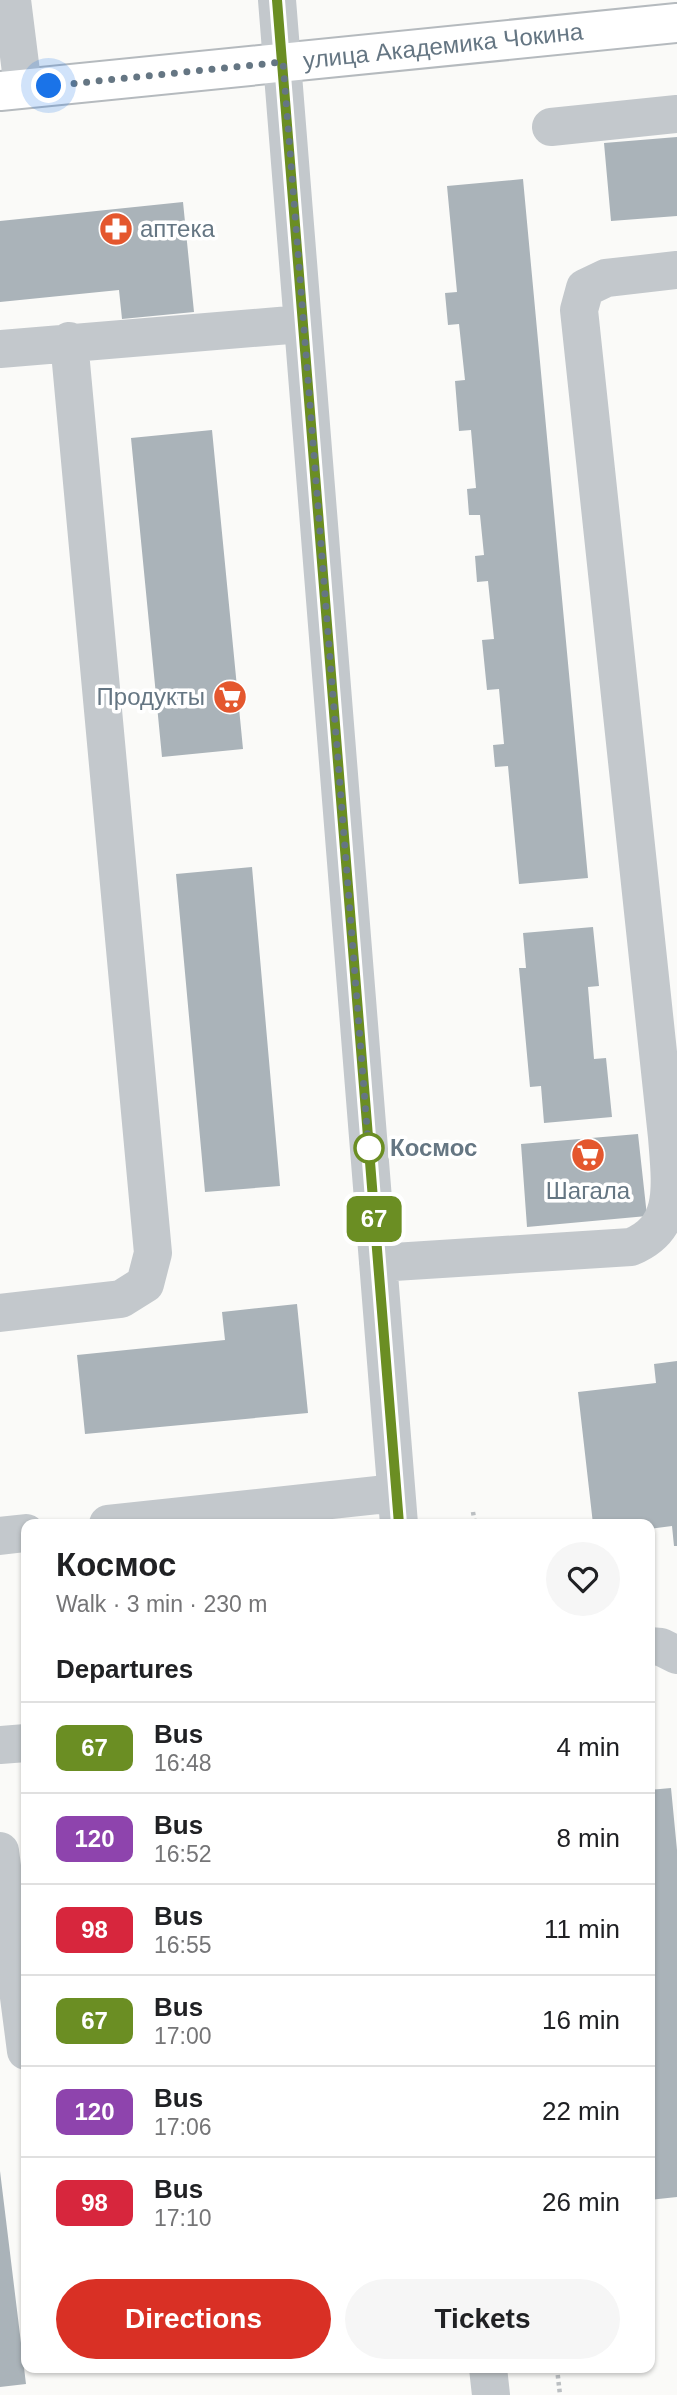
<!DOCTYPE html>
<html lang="en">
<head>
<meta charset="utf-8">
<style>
  :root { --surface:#fff; --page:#f6f6f6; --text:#202124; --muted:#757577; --line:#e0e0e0; --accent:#d93025 }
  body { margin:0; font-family:Arial,sans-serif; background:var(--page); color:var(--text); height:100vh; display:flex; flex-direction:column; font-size:26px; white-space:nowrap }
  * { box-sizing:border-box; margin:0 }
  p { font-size:23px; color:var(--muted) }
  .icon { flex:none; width:38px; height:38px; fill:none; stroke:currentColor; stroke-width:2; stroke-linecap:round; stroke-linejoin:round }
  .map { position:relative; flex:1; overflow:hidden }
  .drawer { position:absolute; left:21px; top:1519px; width:634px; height:854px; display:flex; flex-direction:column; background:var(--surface); border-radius:14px; box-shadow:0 2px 5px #0004 }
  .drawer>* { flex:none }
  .badge { padding:0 14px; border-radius:10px; font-size:24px; line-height:46px }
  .you { position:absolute; width:35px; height:35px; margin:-18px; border:5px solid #fff; border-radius:50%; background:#1a73e8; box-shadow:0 0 0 10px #1a73e833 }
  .map>.badge { position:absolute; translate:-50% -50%; box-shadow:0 0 0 4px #fff }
  h2 { padding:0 35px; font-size:26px; line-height:63px }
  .round { display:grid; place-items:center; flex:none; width:74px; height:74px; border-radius:37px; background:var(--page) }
  .head { display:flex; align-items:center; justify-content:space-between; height:119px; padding:0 35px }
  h1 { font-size:33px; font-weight:700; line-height:52px }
  .button { display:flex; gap:14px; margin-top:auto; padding:14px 35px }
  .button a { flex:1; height:80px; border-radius:42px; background:var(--accent); color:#fff; font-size:28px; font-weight:700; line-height:80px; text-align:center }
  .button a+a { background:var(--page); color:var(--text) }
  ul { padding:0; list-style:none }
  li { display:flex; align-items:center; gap:21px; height:91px; padding:0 35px; border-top:2px solid var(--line) }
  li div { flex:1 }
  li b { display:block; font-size:26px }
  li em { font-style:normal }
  li .badge { min-width:77px; font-weight:700; text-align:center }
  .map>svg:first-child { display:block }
</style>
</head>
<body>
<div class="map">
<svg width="677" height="2395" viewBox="0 0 677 2395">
  <rect width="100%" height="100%" fill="#fafaf8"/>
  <path fill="#aab3b9" d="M677,137V216L611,221L604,143Z
    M523,179L588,878L519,884L508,766L495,767L493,745L504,744L499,689L487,690L482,640L494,639L488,581L477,582L475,556L484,555L480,515H469L467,489L476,488L471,430L459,431L455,381L465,380L459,324L448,325L445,293L457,292L447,186Z
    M183,202L194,312L122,319L119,290L0,302V221Z
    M212,430L243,749L162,757L131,438Z
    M252,867L280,1186L205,1192L176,874Z
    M593,927L599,986L588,987L594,1059L606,1058L612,1117L544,1123L541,1086L530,1087L519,968H526L523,933Z
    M638,1134L647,1216L527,1227L521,1144Z
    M297,1304L308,1413L85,1434L77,1355L225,1340L222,1312Z
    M677,1361V1546H674L672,1526L649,1529V1524H593L578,1392L656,1383L654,1364Z
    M671,1788L677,1850V2197L649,2200V1790Z
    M0,2171L26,2384L0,2387Z"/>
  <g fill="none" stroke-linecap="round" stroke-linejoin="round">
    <g stroke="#b5babe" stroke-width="42">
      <path id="major" d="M0,91L677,23"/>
    </g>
    <path stroke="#bbbfc2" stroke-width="4.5" stroke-dasharray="3.5 3.5" stroke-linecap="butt" d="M473,1512L475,1524
      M557,2368L560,2395"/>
    <path stroke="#c3c8cc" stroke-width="38" d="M12,0L23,88
      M277,0L399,1524
      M551,127L677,114
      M0,349L302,324
      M378,1263L631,1247C677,1228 671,1188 667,1137L579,310L585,288L606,278L677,270
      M0,1313L121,1299L145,1284L153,1253L69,341
      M108,1524L396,1493
      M0,1536L26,1533
      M649,1646L661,1647L677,1655
      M0,1745L26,1743
      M0,1851L26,2051
      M488,2368L491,2395"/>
    <use href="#major" stroke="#fff" stroke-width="38"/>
  </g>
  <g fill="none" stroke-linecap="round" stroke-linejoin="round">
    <g stroke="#fff" stroke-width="16">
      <path id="line" d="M277,0L399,1524"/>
    </g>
    <use href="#line" stroke="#6b8e23" stroke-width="10"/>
    <path stroke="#657683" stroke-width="7" stroke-dasharray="0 12.6" d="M49,86L283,62L369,1153V1148"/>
  </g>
  <defs>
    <g id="pharmacy-disc" transform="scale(1.75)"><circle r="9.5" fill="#e4572e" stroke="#fff"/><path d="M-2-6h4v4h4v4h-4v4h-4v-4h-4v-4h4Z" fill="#fff"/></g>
    <g id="supermarket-disc" transform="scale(1.75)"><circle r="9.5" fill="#e4572e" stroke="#fff"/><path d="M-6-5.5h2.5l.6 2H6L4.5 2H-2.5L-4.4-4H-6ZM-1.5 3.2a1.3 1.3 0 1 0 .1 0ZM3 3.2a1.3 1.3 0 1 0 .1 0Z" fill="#fff"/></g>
  </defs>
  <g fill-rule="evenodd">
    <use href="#pharmacy-disc" x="116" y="229"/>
    <use href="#supermarket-disc" x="230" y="697"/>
    <use href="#supermarket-disc" x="588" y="1155"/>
  </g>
  <circle fill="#fff" stroke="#6b8e23" stroke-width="3.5" cx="369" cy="1148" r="14"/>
  <g text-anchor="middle" stroke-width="7" stroke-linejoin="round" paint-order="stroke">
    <g font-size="24" fill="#657683" stroke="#fff">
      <text transform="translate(443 46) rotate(-6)" y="8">улица Академика Чокина</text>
    </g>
    <g font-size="24" fill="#657683" stroke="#fff" text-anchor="start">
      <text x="140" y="237">аптека</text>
      <text x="205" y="705" text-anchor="end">Продукты</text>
      <text x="588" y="1199" text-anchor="middle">Шагала</text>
    </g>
    <g font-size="24" font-weight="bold" fill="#657683" stroke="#fff" text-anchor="start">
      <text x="390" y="1156">Космос</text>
    </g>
  </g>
</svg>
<div class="you" style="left:49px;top:86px"></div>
<b class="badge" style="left:374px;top:1219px;background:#6b8e23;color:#fff">67</b>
<section class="drawer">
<div class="head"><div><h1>Космос</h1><p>Walk · 3 min · 230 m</p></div><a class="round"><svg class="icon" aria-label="heart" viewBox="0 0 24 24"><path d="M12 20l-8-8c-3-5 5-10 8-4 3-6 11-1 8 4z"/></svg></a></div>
<h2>Departures</h2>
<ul>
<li><span class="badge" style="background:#6b8e23;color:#fff">67</span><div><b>Bus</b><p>16:48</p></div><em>4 min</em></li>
<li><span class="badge" style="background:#8e44ad;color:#fff">120</span><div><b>Bus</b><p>16:52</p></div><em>8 min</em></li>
<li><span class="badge" style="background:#d7263d;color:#fff">98</span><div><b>Bus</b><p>16:55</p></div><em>11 min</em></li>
<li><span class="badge" style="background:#6b8e23;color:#fff">67</span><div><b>Bus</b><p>17:00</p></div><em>16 min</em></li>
<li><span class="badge" style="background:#8e44ad;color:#fff">120</span><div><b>Bus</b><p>17:06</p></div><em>22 min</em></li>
<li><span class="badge" style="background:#d7263d;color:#fff">98</span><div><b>Bus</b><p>17:10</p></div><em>26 min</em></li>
</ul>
<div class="button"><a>Directions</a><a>Tickets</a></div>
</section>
</div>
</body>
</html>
